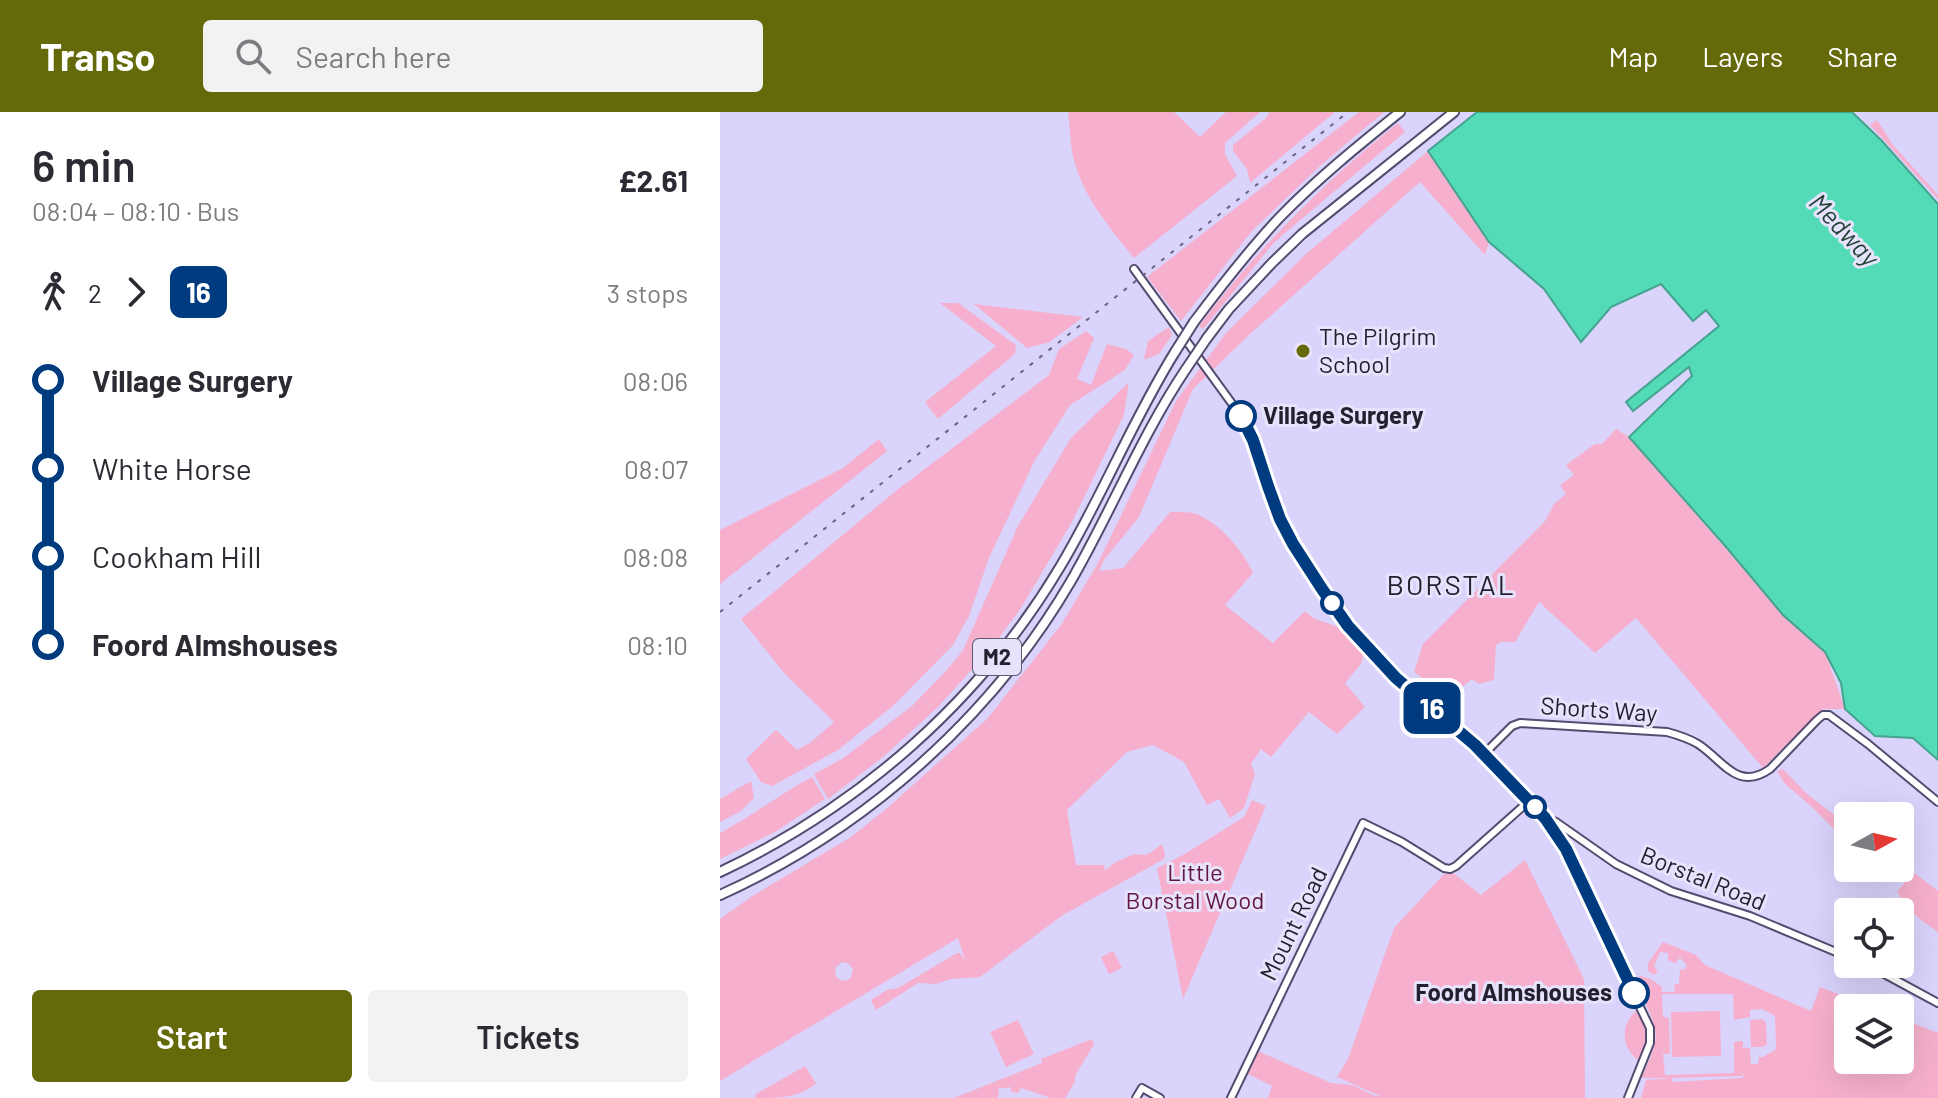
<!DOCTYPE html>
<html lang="en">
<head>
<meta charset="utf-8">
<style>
  :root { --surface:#fff; --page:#f2f2f3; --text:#2b2b33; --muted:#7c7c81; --accent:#646909 }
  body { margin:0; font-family:Barlow,sans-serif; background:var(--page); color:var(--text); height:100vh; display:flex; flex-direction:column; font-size:30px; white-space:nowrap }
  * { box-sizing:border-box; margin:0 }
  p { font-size:26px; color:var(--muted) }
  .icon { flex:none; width:44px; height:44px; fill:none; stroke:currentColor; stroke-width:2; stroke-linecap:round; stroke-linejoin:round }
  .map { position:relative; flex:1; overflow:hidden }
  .panel { display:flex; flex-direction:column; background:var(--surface); width:720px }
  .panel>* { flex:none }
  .badge { padding:0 16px; border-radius:12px; font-size:28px; line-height:52px }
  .needle { width:52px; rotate:82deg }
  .controls { position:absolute; left:1114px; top:690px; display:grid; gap:16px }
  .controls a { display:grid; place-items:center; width:80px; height:80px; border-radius:8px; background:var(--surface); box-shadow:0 8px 32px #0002; font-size:40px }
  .map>.badge { position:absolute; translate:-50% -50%; box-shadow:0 0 0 4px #fff }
  .legs { display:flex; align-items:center; gap:12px; height:88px; padding:0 32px; font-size:26px }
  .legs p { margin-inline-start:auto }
  .head { display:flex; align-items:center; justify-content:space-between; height:136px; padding:0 32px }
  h1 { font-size:44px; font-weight:600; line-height:60px }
  .action { display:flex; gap:16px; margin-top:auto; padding:16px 32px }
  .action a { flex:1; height:92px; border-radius:8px; background:var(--accent); color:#fff; font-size:32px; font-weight:600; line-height:92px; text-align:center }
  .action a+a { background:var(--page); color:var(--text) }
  ul { padding:0 32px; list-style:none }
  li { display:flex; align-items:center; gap:28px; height:88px; font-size:30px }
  li i { display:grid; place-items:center; width:12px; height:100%; margin:0 10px; background:currentColor }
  li i::after { content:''; width:20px; height:20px; margin:-10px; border:6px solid; border-radius:50%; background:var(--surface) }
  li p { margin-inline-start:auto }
  li:first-child i { background:linear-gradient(#0000 50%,currentColor 0) }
  li:last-child i { background:linear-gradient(currentColor 50%,#0000 0) }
  header { display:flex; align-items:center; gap:48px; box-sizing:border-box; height:112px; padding:0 40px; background:var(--accent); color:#fff }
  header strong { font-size:38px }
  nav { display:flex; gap:44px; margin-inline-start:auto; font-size:28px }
  .search { width:560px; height:72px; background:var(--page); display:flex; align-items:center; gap:20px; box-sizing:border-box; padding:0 28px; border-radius:8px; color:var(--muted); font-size:30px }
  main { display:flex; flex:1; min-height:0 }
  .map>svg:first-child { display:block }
</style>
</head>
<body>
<header>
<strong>Transo</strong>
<div class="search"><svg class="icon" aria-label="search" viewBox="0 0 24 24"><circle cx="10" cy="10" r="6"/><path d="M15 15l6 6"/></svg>Search here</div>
<nav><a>Map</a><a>Layers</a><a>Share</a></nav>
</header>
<main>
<section class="panel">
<div class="head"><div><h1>6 min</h1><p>08:04 – 08:10 · Bus</p></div><b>£2.61</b></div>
<div class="legs"><svg class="icon" aria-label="walk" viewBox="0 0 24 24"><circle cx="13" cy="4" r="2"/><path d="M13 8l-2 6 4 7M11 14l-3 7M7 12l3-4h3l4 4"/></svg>2<svg class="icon" aria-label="forward" viewBox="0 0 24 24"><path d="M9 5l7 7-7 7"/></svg><b class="badge" style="background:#003b80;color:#fff">16</b><p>3 stops</p></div>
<ul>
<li><i style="color:#003b80"></i><b>Village Surgery</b><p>08:06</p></li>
<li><i style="color:#003b80"></i><span>White Horse</span><p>08:07</p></li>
<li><i style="color:#003b80"></i><span>Cookham Hill</span><p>08:08</p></li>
<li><i style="color:#003b80"></i><b>Foord Almshouses</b><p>08:10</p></li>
</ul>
<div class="action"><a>Start</a><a>Tickets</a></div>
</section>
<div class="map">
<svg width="1218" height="986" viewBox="0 0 1218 986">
  <rect width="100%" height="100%" fill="#dad3fc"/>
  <path fill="#f6b0cd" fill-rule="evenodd" d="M348,0H454L480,25L506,0H540L505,31V42L517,64L414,146C389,115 362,84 353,44C350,30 350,14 348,0Z
    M549,0H615L530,71L527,57L513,39V33L547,5Z
    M639,0H664L601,53L532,119L461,209L427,165Z
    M1157,8L1173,33L1218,83V87L1150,13Z
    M678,11L685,20L565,121L552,133L483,217L479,214C538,136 602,72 678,11Z
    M708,39L769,130L765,143L700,70L529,223L473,277L419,405L384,448L379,459L403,456L450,400C460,400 472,399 481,404C503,415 523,439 533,461L505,493L553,531L585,499L593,506L629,519L645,537L641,552L625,571L645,595L617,622L589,600L551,645L541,637L531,652L535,662L524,696L510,706L499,687L487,693L464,650L433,633L407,640L347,698L356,753H384L385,758L396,750L414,742L425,743L430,741L442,732L445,741L444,747L343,803L260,865L230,867L216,872L198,871L156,898L151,888L167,878L178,876L237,841H240L245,848L238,826L0,969V807L34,783L131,725L166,697L267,607L341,513L378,451L456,289L506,221L586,142ZM122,850L129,852L133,857L131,866C125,870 118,870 115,862L116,855Z
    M220,191H238L296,233L295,242L218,307L205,290L276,234Z
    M254,192L363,205L330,230L307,236Z
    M449,215L452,223L439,242L424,248L428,229Z
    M366,219L374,226L357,267L371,273L387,232L406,237L414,243L405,258L350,293L314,350L269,446L249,504L233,533L174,593L118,638L52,674L41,670L26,647L56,618L77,638L90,631L114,610L64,561L21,507L177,378L329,263L339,237Z
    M409,270L404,303L352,410L301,496L273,534L218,595L163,645L108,687L94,662L122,647L192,594L226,559L243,538L298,414L351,326Z
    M896,317L909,325L1063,503L1105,540L1125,597H1103L1043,656L916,506L875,541L819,490L795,530H781L776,533L774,568L759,572L752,567L736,580L725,568L714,575L694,560L703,532L825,409L834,392L846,382L840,373L854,363L846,353L875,332H882Z
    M159,327L167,339L0,472V418L123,356Z
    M1063,657L1086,681L1128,714V731L1091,694L1065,672L1057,659Z
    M92,665L105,687L55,720L0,747V721C32,704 60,682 92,665Z
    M31,669L34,686L21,699L0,710V687Z
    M532,688L546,694L463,887L437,756L463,743L524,705Z
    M805,748L864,867L865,986H548L552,974L528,962L538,939L611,971L632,973L655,984H660L617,965L628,947L674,816L724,762L732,760L761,783Z
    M1180,750L1218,779V820C1200,808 1187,798 1177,779L1183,773L1186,765L1176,756H1180Z
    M943,830L976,843L985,853L1091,899L1100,875L1153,896H1128V948H1180V906L1218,921V986H921L926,968L951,966H921C926,955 933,942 935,930C939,909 921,888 915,868L921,864L931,867L942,875V880H954L955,872H959L960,857L964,858L967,853L960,846L955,851L948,848V841L940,840L934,855L938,859L934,863L928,859V851ZM942,882H1013L1014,908L1030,905V898L1042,897L1055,904L1056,937L1043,945H1039L1038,952H1031L1030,936H1023V929L1014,930V961L945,963L943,942H950L949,906L943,905ZM1025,959L1022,966L953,970L952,966L1022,964Z
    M393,839L402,856L389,862L381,845Z
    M916,899L919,901C927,919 929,931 918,948C901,935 900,913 916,899Z
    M1000,899L1001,944L952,945L951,900Z
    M1042,907L1046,910L1047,932L1043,935H1031L1030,908Z
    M298,908L314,942L286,955L270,920Z
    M372,927L374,932L355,964V970L345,986H331L301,976L298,981L292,980L290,975L278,977L279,983L277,986H234L322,951L321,947Z
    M85,954L96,971C81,986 58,986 35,986L36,982Z"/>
  <path fill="#53dbb8" stroke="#45a38f" stroke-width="2" d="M757,0H1132L1162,29L1218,92V648L1193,626L1155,624L1125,597L1121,571L1105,540L1063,503L1007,436L909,325L972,264L969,255L913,299L906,290L999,214L986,198L973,209L941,172L891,195L861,230L824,177L769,130L708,39Z"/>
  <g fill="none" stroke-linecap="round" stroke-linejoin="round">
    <g stroke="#534c6e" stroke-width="10">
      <path id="secondary" d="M414,157L521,304L533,328L553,390L564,414L573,432L628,514L676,566L755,633L774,652L825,706L838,724L930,916V931L908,986
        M764,642L792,614L800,611L947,620C958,623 968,626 978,632C1003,648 1017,680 1050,657L1097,608L1103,603H1109L1148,632L1218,690
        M825,706L836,710L896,752L951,779L1030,804L1128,845
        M1146,852L1218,891
        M416,986L422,976L440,986
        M511,986L643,711L682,730L724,756L730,757L736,754L809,689"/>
    </g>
    <g stroke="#534c6e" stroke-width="12">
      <path id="highway" d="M474,210C501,174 529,138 560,105C597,67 639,33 680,0
        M487,226L509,197L552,151L582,122L734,0
        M0,760C140,694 260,589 340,455C382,385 412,309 455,240
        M0,783C144,718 271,606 351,469C391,400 421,324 466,257"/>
    </g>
    <use href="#secondary" stroke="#fff" stroke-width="6"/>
    <use href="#highway" stroke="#fff" stroke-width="8"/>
    <path stroke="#68647d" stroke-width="2" stroke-dasharray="4 8" stroke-linecap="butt" d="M0,500L628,0"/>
    <g stroke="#534c6e" stroke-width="12" stroke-linecap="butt">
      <path id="highway-bridge" d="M455,240L474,210
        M466,257L487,226"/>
    </g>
    <use href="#highway-bridge" stroke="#fff" stroke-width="8"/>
  </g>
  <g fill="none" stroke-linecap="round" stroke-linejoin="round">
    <g stroke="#fff" stroke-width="18">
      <path id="line-1" d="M521,304L533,328L548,374L560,407L573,432L602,477L628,514L676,566L755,633L825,706L846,737L914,881"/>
    </g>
    <use href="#line-1" stroke="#003b80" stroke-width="12"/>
  </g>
  <circle fill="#646909" stroke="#e7e3fc" stroke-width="3" cx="583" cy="239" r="8"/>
  <g fill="#fff" stroke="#003b80" stroke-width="4">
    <circle cx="521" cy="304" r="14"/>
    <circle cx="612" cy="491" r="10"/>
    <circle cx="815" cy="695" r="10"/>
    <circle cx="914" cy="881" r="14"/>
  </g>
  <g text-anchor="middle" stroke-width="6" stroke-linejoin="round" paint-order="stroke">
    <rect fill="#e7e3fc" stroke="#5e5b6d" stroke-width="2" x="253" y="527" width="48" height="36" rx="6"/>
    <g font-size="22" font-weight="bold" fill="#232130">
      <text x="277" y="553">M2</text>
    </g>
    <g font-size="24" fill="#232130" stroke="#e7e3fc" text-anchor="start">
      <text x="599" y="233">The Pilgrim<tspan x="599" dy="28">School</tspan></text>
    </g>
    <g font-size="24" font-weight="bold" fill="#232130" stroke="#e7e3fc" text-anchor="start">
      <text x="543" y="312">Village Surgery</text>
      <text x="892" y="889" text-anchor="end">Foord Almshouses</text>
    </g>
    <g font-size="24" fill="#232130" stroke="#e7e3fc">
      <text transform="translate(879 598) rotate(4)" y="8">Shorts Way</text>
      <text transform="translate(983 767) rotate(22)" y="8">Borstal Road</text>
      <text transform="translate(574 812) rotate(-64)" y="8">Mount Road</text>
    </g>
    <g font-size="24" fill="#62173f" stroke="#e7e3fc">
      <text x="475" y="769">Little<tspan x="475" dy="28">Borstal Wood</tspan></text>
    </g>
    <g font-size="26" font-style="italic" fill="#26433a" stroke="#e7e3fc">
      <text transform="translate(1124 118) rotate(47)" y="9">Medway</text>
    </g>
    <g font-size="28" letter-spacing="2" fill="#232130" stroke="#e7e3fc">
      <text x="731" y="483">BORSTAL</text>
    </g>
  </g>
</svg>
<div class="controls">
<a><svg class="needle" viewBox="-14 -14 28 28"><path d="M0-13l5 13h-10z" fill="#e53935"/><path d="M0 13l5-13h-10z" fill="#7c7c81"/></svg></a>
<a><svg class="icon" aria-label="locate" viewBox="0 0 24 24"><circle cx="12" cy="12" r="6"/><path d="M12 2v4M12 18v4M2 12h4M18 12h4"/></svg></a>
<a><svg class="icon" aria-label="layers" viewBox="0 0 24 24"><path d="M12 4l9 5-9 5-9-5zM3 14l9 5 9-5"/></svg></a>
</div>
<b class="badge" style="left:712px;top:596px;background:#003b80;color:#fff">16</b>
</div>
</main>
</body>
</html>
